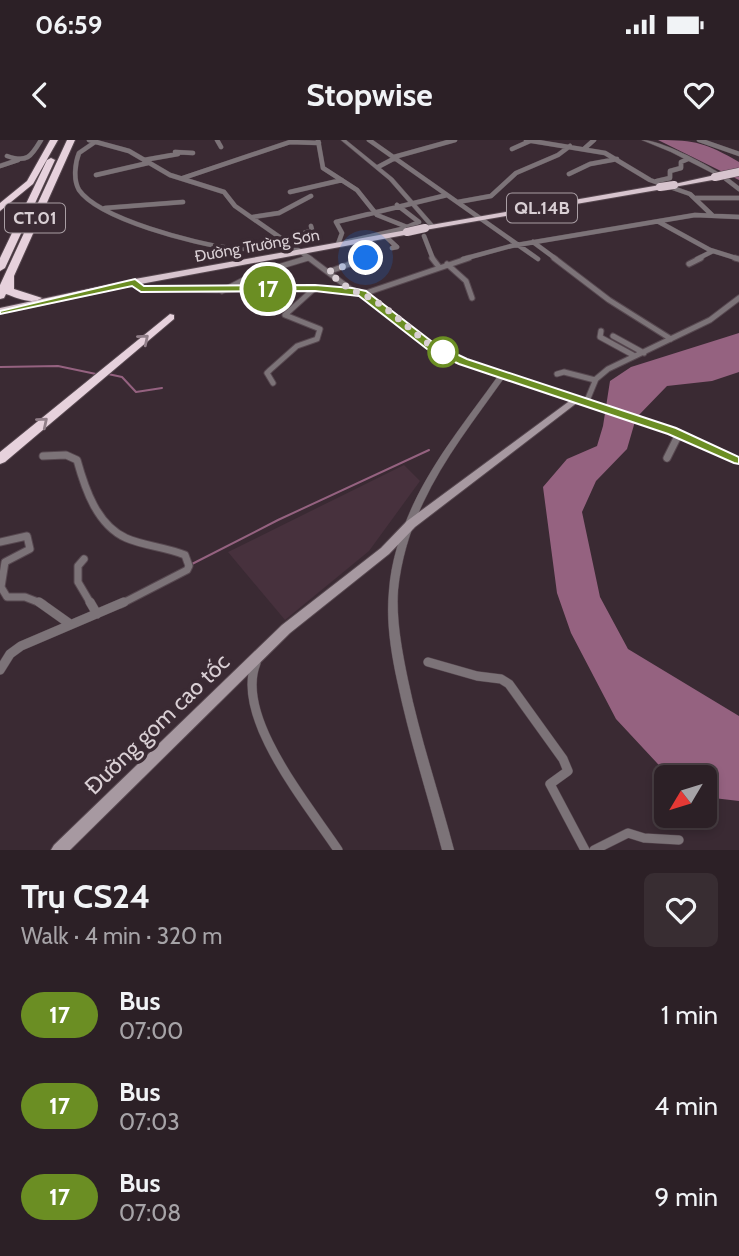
<!DOCTYPE html>
<html lang="en">
<head>
<meta charset="utf-8">
<style>
  :root { --surface:#2c2026; --page:#382d32; --text:#f1f3f6; --muted:#a6a3a7; --line:#483e43 }
  body { margin:0; font-family:Cabin,sans-serif; background:var(--page); color:var(--text); height:100vh; display:flex; flex-direction:column; font-size:26px; white-space:nowrap }
  * { box-sizing:border-box; margin:0 }
  p { font-size:23px; color:var(--muted) }
  .icon { flex:none; width:38px; height:38px; fill:none; stroke:currentColor; stroke-width:2; stroke-linecap:round; stroke-linejoin:round }
  .map { position:relative; height:710px; overflow:hidden }
  .panel { display:flex; flex-direction:column; background:var(--surface); flex:1 }
  .panel>* { flex:none }
  .badge { padding:0 14px; border-radius:23px; font-size:24px; line-height:46px }
  .needle { width:46px; rotate:232deg }
  .fabs { position:absolute; left:654px; top:625px; display:grid; gap:14px }
  .fabs a { display:grid; place-items:center; width:63px; height:63px; border-radius:10px; background:var(--surface); box-shadow:0 4px 10px #0003,0 0 0 2px var(--line); font-size:35px }
  .you { position:absolute; width:35px; height:35px; margin:-18px; border:5px solid #fff; border-radius:50%; background:#1a73e8; box-shadow:0 0 0 10px #1a73e833 }
  .map>.badge { position:absolute; translate:-50% -50%; box-shadow:0 0 0 4px #fff }
  .round { display:grid; place-items:center; flex:none; width:74px; height:74px; border-radius:10px; background:var(--page) }
  .headline { display:flex; align-items:center; justify-content:space-between; height:119px; padding:0 21px }
  h1 { font-size:33px; font-weight:700; line-height:52px }
  ul { padding:0; list-style:none }
  li { display:flex; align-items:center; gap:21px; height:91px; padding:0 21px }
  li div { flex:1 }
  li b { display:block; font-size:26px }
  li em { font-style:normal }
  li .badge { min-width:77px; font-weight:700; text-align:center }
  .status { display:flex; justify-content:space-between; align-items:center; height:49px; padding:0 35px; background:var(--surface); direction:ltr }
  .status svg { height:19px; fill:currentColor }
  header { display:flex; justify-content:space-between; align-items:center; height:91px; padding:0 21px; background:var(--surface); font-size:32px; font-weight:700 }
  .map>svg:first-child { display:block }
</style>
</head>
<body>
<div class="status"><b>06:59</b><svg viewBox="0 0 49 12"><path d="M0 12V9h3v3zM5 12V6h3v6zM10 12V3h3v9zM15 12V0h3v12zM26 1h20v11H26zM47 4h2v5h-2z"/></svg></div>
<header><svg class="icon" aria-label="back" viewBox="0 0 24 24"><path d="M15 5l-7 7 7 7"/></svg>Stopwise<svg class="icon" aria-label="heart" viewBox="0 0 24 24"><path d="M12 20l-8-8c-3-5 5-10 8-4 3-6 11-1 8 4z"/></svg></header>
<div class="map">
<svg width="739" height="710" viewBox="0 0 739 710">
  <rect width="100%" height="100%" fill="#3a2a33"/>
  <path fill="#47313d" d="M404,325L420,341L369,411L285,480L228,412Z"/>
  <path fill="#956280" d="M658,0C696,0 706,3 739,22V40Z
    M739,193V232L712,241L667,246L636,278L627,309L596,341L582,372L600,457L628,509L739,576V661L705,657V637H670L616,579L571,493L557,453L543,347L567,319L597,306L603,286L610,241L631,227Z"/>
  <g fill="none" stroke-linecap="round" stroke-linejoin="round">
    <path stroke="#956280" stroke-width="2" d="M0,227L58,226L96,234
      M108,234L122,237L136,252L162,248
      M192,424L278,380L429,310"/>
    <g stroke="#574850" stroke-width="5">
      <path id="minor-far3" d="M89,0L129,11L170,35L224,52L235,66L311,119
        M217,0L221,7
        M318,0L323,28L357,50L377,75L407,87L419,82L397,65
        M369,0L538,119
        M526,0L605,13L650,40L690,54L712,75
        M699,0L739,14
        M95,2L79,13C75,23 73,40 79,50C99,79 196,104 230,108C250,110 270,107 290,104
        M585,8L594,0
        M512,9L530,1
        M175,12L193,13
        M7,16C27,23 31,17 41,0
        M394,17L455,0
        M144,20L178,14
        M0,26L18,20
        M378,27L395,18
        M569,34L590,24L617,19
        M96,35L148,23
        M183,38L290,2L319,3
        M726,39L739,49
        M657,41L670,38V31L681,28V22L688,19
        M290,52L342,40
        M696,58H739
        M458,62L491,56L516,33L558,15L570,6
        M105,68L183,62
        M253,77L279,73L311,56
        M659,82L710,110L739,119
        M385,96L397,107L392,108
        M424,96L433,119
        M285,100L312,90L311,86
        M346,102L406,88
        M533,102L556,119
        M338,104L342,93L336,82L447,55
        M303,119L308,118
        M362,119L366,118
        M463,119L511,106L695,75L739,77
        M697,119L713,111"/>
    </g>
    <g stroke="#574850" stroke-width="7">
      <path id="minor-far2" d="M309,118L353,151
        M432,118L439,127
        M554,118L609,160L671,199
        M735,118L739,119
        M447,124L466,141L472,158
        M689,124L701,118
        M328,132L366,118
        M222,151L255,134L308,118
        M363,154L469,118
        M601,191L600,197L633,215
        M613,196L644,213
        M557,234L564,232L595,240
        M273,243L267,233L270,230L297,206L317,199L320,189L285,175L315,148
        M586,263L596,239L608,229L710,180L739,158"/>
    </g>
    <g stroke="#574850" stroke-width="9">
      <path id="minor-far1" d="M43,316L66,315L77,320C85,349 97,385 126,398C144,406 166,407 185,415L189,426L187,430L121,464
        M667,318L679,294
        M0,402L27,396L30,409L5,422L1,447L7,457H25L43,464
        M84,419L78,426V442L91,464"/>
    </g>
    <g stroke="#574850" stroke-width="10">
      <path id="minor" d="M39,462L70,484
        M90,462L97,474
        M428,522L477,536L501,539L509,544L563,619L568,631L550,644L585,710
        M256,523C234,577 309,666 338,710
        M0,530L10,514L21,506L124,462
        M594,710L628,693L644,698L679,700"/>
    </g>
    <g stroke="#574850" stroke-width="1">
      <path id="tertiary" d="M341,0H346L393,38L435,86V88H431L389,40Z
        M642,0C661,0 704,23 721,34L716,35L671,12Z
        M135,140L143,147L217,149L315,146L353,149L364,153L385,165L434,204L466,220L675,289L739,317V323L669,293L504,238C475,279 444,318 423,363C410,390 401,420 398,450C396,480 402,511 408,540C420,598 439,653 454,710H442C427,653 409,598 397,540C391,512 386,481 389,451C391,421 401,391 413,365C435,318 468,278 498,236L460,224L428,208L381,167L360,155L352,153L315,150L217,153L141,151L139,150L132,142Z"/>
    </g>
    <g stroke="#574850" stroke-width="2">
      <path id="secondary" d="M575,257L580,260L578,262L415,387L389,414L290,493L70,710H51L54,705L282,485L381,408L407,381Z"/>
    </g>
    <g stroke="#574850" stroke-width="2">
      <path id="trunk" d="M715,35L719,37L718,39L674,47L670,45Z
        M660,45L664,47L663,49L425,90L421,88L425,86Z
        M407,90L411,92L410,94L135,145L0,174V168L135,139Z"/>
    </g>
    <g stroke="#574850" stroke-width="2">
      <path id="motorway" d="M50,0H58L33,44L0,71V63L27,41Z
        M67,0H75L14,136V149L42,158C32,165 17,158 6,154L4,158L0,159V145Z
        M51,18L55,20L5,128L0,131V118L47,20Z
        M170,174L174,175V179L5,322L0,324V312Z"/>
    </g>
    <use href="#minor-far3" stroke="#7c7378" stroke-width="4.5"/>
    <use href="#minor-far2" stroke="#7c7378" stroke-width="5"/>
    <use href="#minor-far1" stroke="#7c7378" stroke-width="7"/>
    <use href="#minor" stroke="#7c7378" stroke-width="9"/>
    <use href="#tertiary" fill="#7c7378" fill-rule="evenodd"/>
    <use href="#secondary" fill="#a799a1" fill-rule="evenodd"/>
    <use href="#trunk" fill="#d7c4ce" fill-rule="evenodd"/>
    <use href="#motorway" fill="#e6d1dc" fill-rule="evenodd"/>
    <g stroke="#574850" stroke-width="9" stroke-linecap="butt">
      <path id="trunk-bridge" d="M715,37L739,32
        M660,47L674,45
        M407,92L425,88"/>
    </g>
    <use href="#trunk-bridge" stroke="#d7c4ce" stroke-width="8"/>
  </g>
  <defs><path id="oneway-chevron" d="M-2-3.5L2.5 0L-2 3.5" fill="none" stroke-width="1.6" stroke-linecap="round" stroke-linejoin="round" transform="scale(1.75)"/></defs>
  <g stroke="#907e88">
    <use href="#oneway-chevron" transform="translate(144 199) rotate(-40)"/>
    <use href="#oneway-chevron" transform="translate(43 282) rotate(-40)"/>
  </g>
  <path fill="#6b8e23" stroke="#fff" stroke-width="2" d="M135,139L144,146L315,145L352,148L366,151L435,204L467,219L676,288L739,317V324L734,323L668,294L459,224L427,209L359,156L315,151L141,152L132,146L0,174V171Z"/>
  <g fill="none" stroke-linecap="round" stroke-linejoin="round">
    <path stroke="#d9cfd4" stroke-width="7" stroke-dasharray="0 12.6" d="M366,118L328,132L352,151L362,153L383,166L431,206L447,214L443,212"/>
  </g>
  <circle fill="#fff" stroke="#6b8e23" stroke-width="3.5" cx="443" cy="212" r="14"/>
  <g text-anchor="middle" stroke-width="7" stroke-linejoin="round" paint-order="stroke">
    <g font-size="16" fill="#d9cfd4" stroke="#3a2a33">
      <text transform="translate(257 105) rotate(-10)" y="6">Đường Trường Sơn</text>
    </g>
    <g fill="#3a2a33" stroke="#a99ea4" stroke-width="2">
      <rect x="507" y="53.5" width="70" height="29" rx="5"/>
      <rect x="5" y="63.5" width="60" height="29" rx="5"/>
    </g>
    <g font-size="18" font-weight="bold" fill="#d9cfd4">
      <text x="542" y="74">QL.14B</text>
      <text x="35" y="84">CT.01</text>
    </g>
    <g font-size="23" fill="#d9cfd4" stroke="#3a2a33">
      <text transform="translate(157 584) rotate(-44)" y="8">Đường gom cao tốc</text>
    </g>
  </g>
</svg>
<div class="fabs">
<a><svg class="needle" viewBox="-14 -14 28 28"><path d="M0-13l5 13h-10z" fill="#e53935"/><path d="M0 13l5-13h-10z" fill="#a6a3a7"/></svg></a>
</div>
<div class="you" style="left:366px;top:118px"></div>
<b class="badge" style="left:268px;top:149px;background:#6b8e23;color:#fff">17</b>
</div>
<section class="panel">
<div class="headline"><div><h1>Trụ CS24</h1><p>Walk · 4 min · 320 m</p></div><a class="round"><svg class="icon" aria-label="heart" viewBox="0 0 24 24"><path d="M12 20l-8-8c-3-5 5-10 8-4 3-6 11-1 8 4z"/></svg></a></div>
<ul>
<li><span class="badge" style="background:#6b8e23;color:#fff">17</span><div><b>Bus</b><p>07:00</p></div><em>1 min</em></li>
<li><span class="badge" style="background:#6b8e23;color:#fff">17</span><div><b>Bus</b><p>07:03</p></div><em>4 min</em></li>
<li><span class="badge" style="background:#6b8e23;color:#fff">17</span><div><b>Bus</b><p>07:08</p></div><em>9 min</em></li>
</ul>
</section>
</body>
</html>
